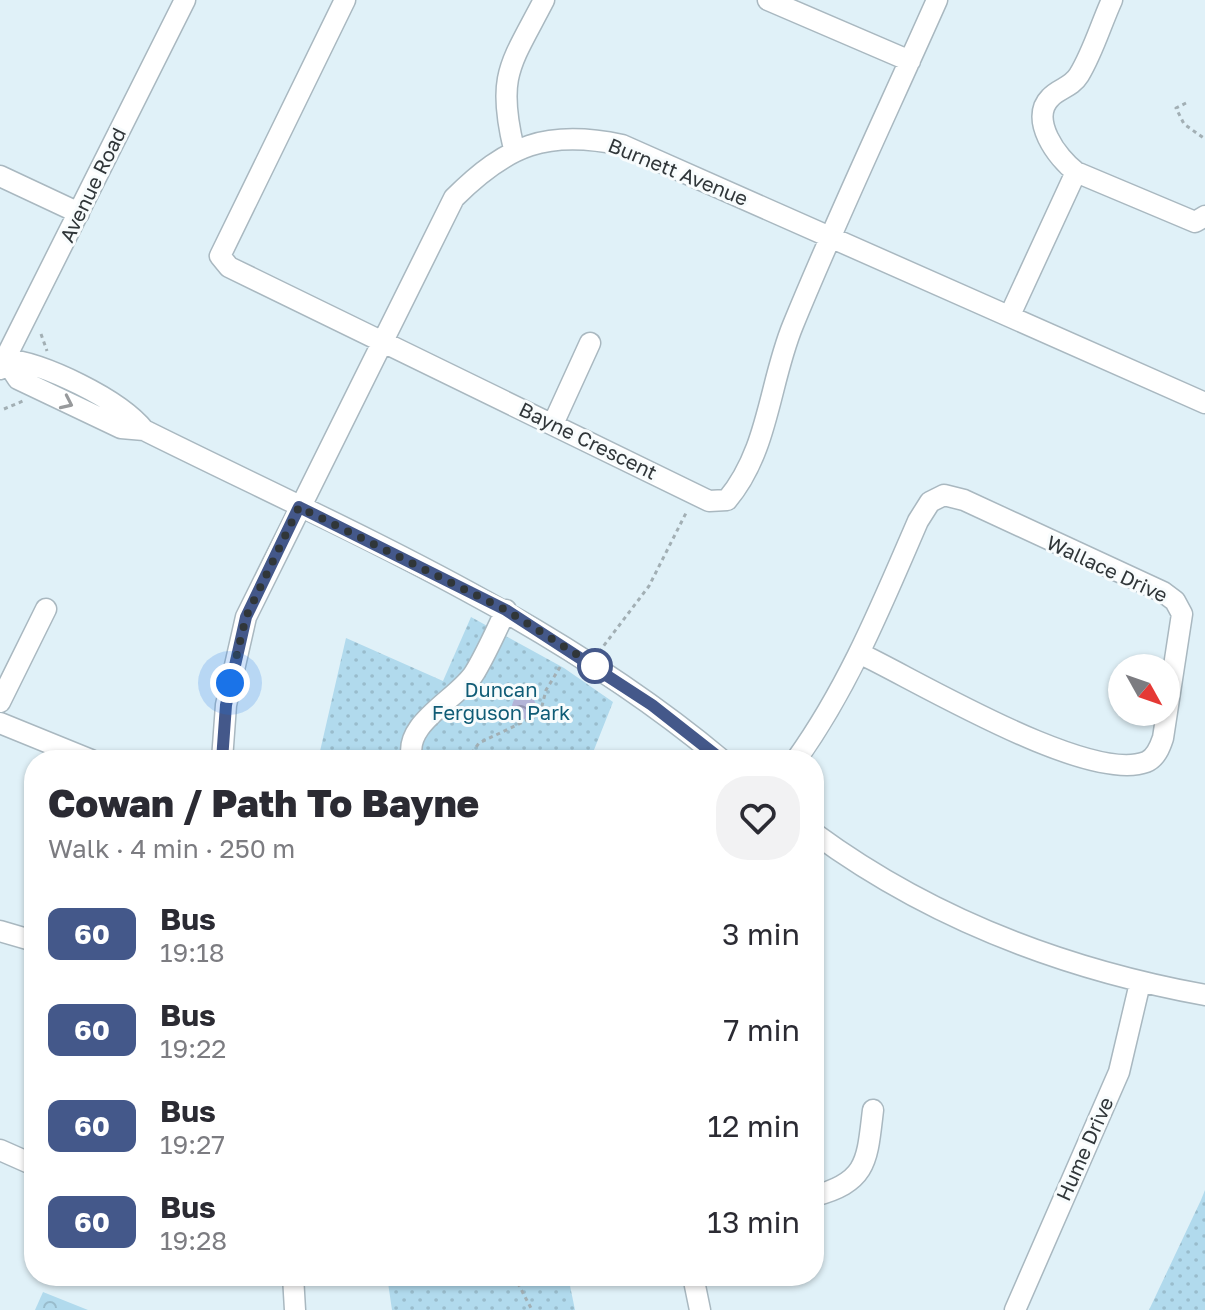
<!DOCTYPE html>
<html lang="en">
<head>
<meta charset="utf-8">
<style>
  :root { --surface:#fff; --page:#f2f2f3; --text:#2b2b33; --muted:#7c7c81 }
  body { margin:0; font-family:"Golos Text",sans-serif; background:var(--page); color:var(--text); height:100vh; display:flex; flex-direction:column; font-size:30px; white-space:nowrap }
  * { box-sizing:border-box; margin:0 }
  p { font-size:26px; color:var(--muted) }
  .icon { flex:none; width:44px; height:44px; fill:none; stroke:currentColor; stroke-width:2; stroke-linecap:round; stroke-linejoin:round }
  .map { position:relative; flex:1; overflow:hidden }
  .sheet { position:absolute; left:24px; top:750px; width:800px; height:536px; display:flex; flex-direction:column; background:var(--surface); border-radius:32px; box-shadow:0 2px 6px #0004 }
  .sheet>* { flex:none }
  .badge { padding:0 16px; border-radius:12px; font-size:28px; line-height:52px }
  .needle { width:52px; rotate:130deg }
  .controls { position:absolute; left:1108px; top:654px; display:grid; gap:16px }
  .controls a { display:grid; place-items:center; width:72px; height:72px; border-radius:50%; background:var(--surface); box-shadow:0 2px 6px #0004; font-size:40px }
  .you { position:absolute; width:40px; height:40px; margin:-20px; border:6px solid #fff; border-radius:50%; background:#1a73e8; box-shadow:0 0 0 12px #1a73e833 }
  .map>.badge { position:absolute; translate:-50% -50%; box-shadow:0 0 0 4px #fff }
  .round { display:grid; place-items:center; flex:none; width:84px; height:84px; border-radius:32px; background:var(--page) }
  .headline { display:flex; align-items:center; justify-content:space-between; height:136px; padding:0 24px }
  h1 { font-size:38px; font-weight:800; line-height:60px }
  ul { padding:0; list-style:none }
  li { display:flex; align-items:center; gap:24px; height:96px; padding:0 24px }
  li div { flex:1 }
  li b { display:block; font-size:30px }
  li em { font-style:normal }
  li .badge { min-width:88px; font-weight:700; text-align:center }
  .map>svg:first-child { display:block }
</style>
</head>
<body>
<div class="map">
<svg width="1205" height="1310" viewBox="0 0 1205 1310">
  <defs>
    <pattern id="forest-crowns" width="20" height="18" patternUnits="userSpaceOnUse" patternTransform="scale(2)"><rect width="20" height="18" fill="#b1daed"/><path d="M2 6a3 3 0 1 1 6 0M12 15a3 3 0 1 1 6 0" fill="none" stroke="#99bccc"/></pattern>
    <pattern id="park-dots" width="8" height="8" patternUnits="userSpaceOnUse" patternTransform="scale(2)"><rect width="8" height="8" fill="#b1daed"/><path d="M2 2h.1M6 6h.1" fill="none" stroke="#99bccc" stroke-width="1.8" stroke-linecap="round"/></pattern>
    <pattern id="water-waves" width="16" height="10" patternUnits="userSpaceOnUse" patternTransform="scale(2)"><rect width="16" height="10" fill="#b3b4d7"/><path d="M0 5q4-4 8 0t8 0" fill="none" stroke="#9293af"/></pattern>
  </defs>
  <rect width="100%" height="100%" fill="#e0f1f8"/>
  <path fill="url(#forest-crowns)" d="M43,1292L88,1310H35Z"/>
  <path fill="url(#park-dots)" d="M471,617L564,668L613,702L590,760H318L346,638L443,681Z
    M1205,1190V1310H1149L1201,1200Z
    M387,1276H568L575,1310H392Z"/>
  <path fill="url(#water-waves)" d="M512 707a12 12 0 1 1 24 0a12 12 0 1 1-24 0Z"/>
  <g fill="none" stroke-linecap="round" stroke-linejoin="round">
    <g stroke="#a9b8c0" stroke-width="23">
      <path id="minor" d="M345,0L220,256L229,267L709,501L727,500C769,450 769,383 793,325C838,215 889,108 937,0
        M768,0L910,61
        M1112,0C1101,24 1093,52 1079,75C1071,88 1059,88 1050,98C1029,119 1057,158 1076,172L1195,222L1205,216
        M514,149C496,75 511,64 544,0
        M0,176L79,213
        M1010,315L1076,172
        M5,359L18,379L121,428L144,430C343,529 550,616 722,760
        M5,359C44,363 119,399 144,430
        M0,369L185,0
        M553,424L590,343
        M0,702L46,609
        M0,723L91,760
        M222,760L226,705L246,617L454,198C507,145 547,129 622,145L1205,403
        M413,760C400,724 460,698 475,672C487,652 496,631 506,610
        M796,760C849,686 882,604 918,521L930,502L944,495L964,500L1163,592L1175,601L1182,614L1163,738C1160,747 1156,758 1146,762C1088,784 918,681 861,654
        M814,833C931,919 1063,969 1205,995
        M0,931L34,941
        M0,1150L34,1165
        M814,1196C868,1182 867,1160 873,1110
        M293,1276L295,1310
        M693,1276L700,1310
        M1015,1310L1119,1072L1140,983"/>
    </g>
    <path stroke="#a2afb4" stroke-width="3" stroke-dasharray="4 4" stroke-linecap="butt" d="M1186,103L1176,108L1184,124L1205,139
      M41,334L47,351
      M4,409L23,401
      M599,652L649,586L686,513
      M467,760L479,743L540,714L546,690L562,664
      M514,1276L532,1310"/>
    <use href="#minor" stroke="#fff" stroke-width="20"/>
  </g>
  <defs><path id="oneway-chevron" d="M-2-3.5L2.5 0L-2 3.5" fill="none" stroke-width="1.6" stroke-linecap="round" stroke-linejoin="round" transform="scale(2)"/></defs>
  <use stroke="#989a9c" href="#oneway-chevron" transform="translate(67 403) rotate(25)"/>
  <g fill="none" stroke-linecap="round" stroke-linejoin="round">
    <g stroke="#fff" stroke-width="18">
      <path id="line" d="M222,760L226,705L246,617L299,507L506,610L652,705L722,760"/>
    </g>
    <use href="#line" stroke="#44588a" stroke-width="12"/>
    <path stroke="#303639" stroke-width="8" stroke-dasharray="0 14.4" d="M230,683L246,617L299,507L506,610L595,666"/>
  </g>
  <circle fill="#fff" stroke="#44588a" stroke-width="4" cx="595" cy="666" r="16"/>
  <g text-anchor="middle" stroke-width="6" stroke-linejoin="round" paint-order="stroke">
    <g font-size="20" fill="#303639" stroke="#f8fcfd">
      <text transform="translate(678 172) rotate(22)" y="7">Burnett Avenue</text>
      <text transform="translate(93 185) rotate(-64)" y="7">Avenue Road</text>
      <text transform="translate(588 441) rotate(26)" y="7">Bayne Crescent</text>
      <text transform="translate(1107 569) rotate(25)" y="7">Wallace Drive</text>
      <text transform="translate(1085 1149) rotate(-66)" y="7">Hume Drive</text>
    </g>
    <g font-size="20" fill="#105c76" stroke="#f8fcfd">
      <text x="501" y="697">Duncan<tspan x="501" dy="23">Ferguson Park</tspan></text>
    </g>
  </g>
</svg>
<div class="controls">
<a><svg class="needle" viewBox="-14 -14 28 28"><path d="M0-13l5 13h-10z" fill="#e53935"/><path d="M0 13l5-13h-10z" fill="#7c7c81"/></svg></a>
</div>
<div class="you" style="left:230px;top:683px"></div>
<section class="sheet">
<div class="headline"><div><h1>Cowan / Path To Bayne</h1><p>Walk · 4 min · 250 m</p></div><a class="round"><svg class="icon" aria-label="heart" viewBox="0 0 24 24"><path d="M12 20l-8-8c-3-5 5-10 8-4 3-6 11-1 8 4z"/></svg></a></div>
<ul>
<li><span class="badge" style="background:#44588a;color:#fff">60</span><div><b>Bus</b><p>19:18</p></div><em>3 min</em></li>
<li><span class="badge" style="background:#44588a;color:#fff">60</span><div><b>Bus</b><p>19:22</p></div><em>7 min</em></li>
<li><span class="badge" style="background:#44588a;color:#fff">60</span><div><b>Bus</b><p>19:27</p></div><em>12 min</em></li>
<li><span class="badge" style="background:#44588a;color:#fff">60</span><div><b>Bus</b><p>19:28</p></div><em>13 min</em></li>
</ul>
</section>
</div>
</body>
</html>
